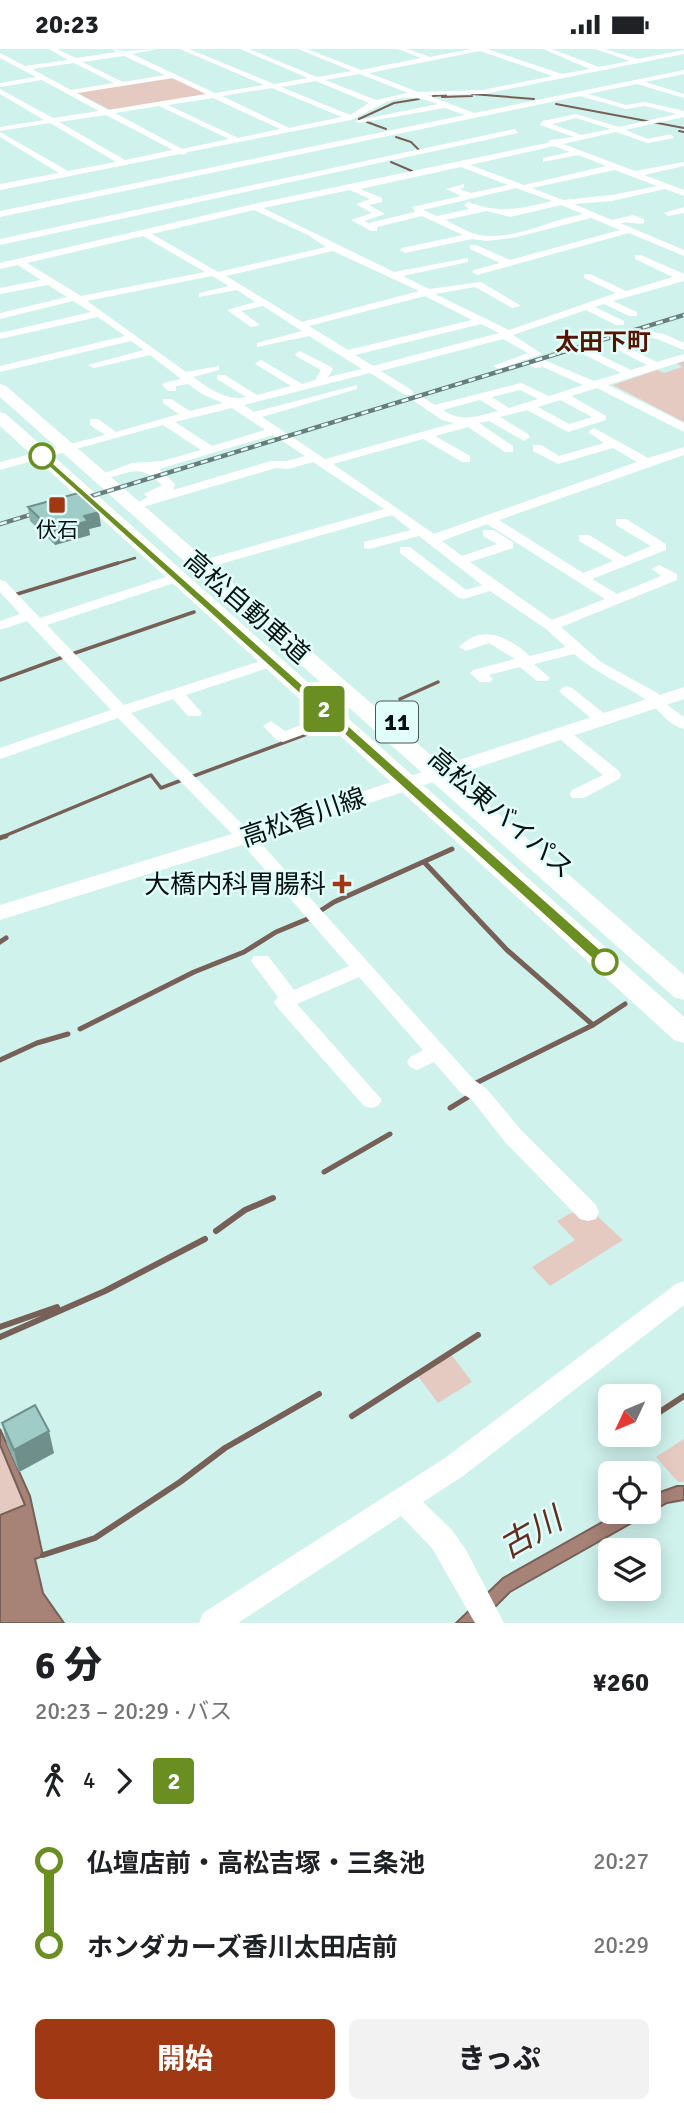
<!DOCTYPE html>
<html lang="ja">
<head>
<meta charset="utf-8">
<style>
  :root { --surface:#fff; --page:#f2f2f2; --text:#202124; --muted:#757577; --accent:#9f3813 }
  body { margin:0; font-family:Signika,"Noto Sans JP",sans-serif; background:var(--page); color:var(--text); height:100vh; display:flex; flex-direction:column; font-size:26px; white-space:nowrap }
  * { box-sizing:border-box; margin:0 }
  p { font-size:23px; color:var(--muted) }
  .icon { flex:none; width:38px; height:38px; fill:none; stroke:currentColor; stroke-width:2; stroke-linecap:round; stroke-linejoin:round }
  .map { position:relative; height:1574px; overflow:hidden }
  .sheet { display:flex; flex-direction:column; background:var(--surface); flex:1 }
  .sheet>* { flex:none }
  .badge { padding:0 14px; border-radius:5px; font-size:24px; line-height:46px }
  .needle { width:46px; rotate:226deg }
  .tools { position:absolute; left:598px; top:1335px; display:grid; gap:14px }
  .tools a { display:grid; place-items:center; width:63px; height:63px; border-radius:10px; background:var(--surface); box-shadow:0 4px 18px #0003; font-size:35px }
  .map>.badge { position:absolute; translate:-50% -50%; box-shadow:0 0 0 4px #fff }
  .legs { display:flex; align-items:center; gap:10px; height:77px; padding:0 35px; font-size:23px }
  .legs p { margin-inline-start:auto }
  .summary { display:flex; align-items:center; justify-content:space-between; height:119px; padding:0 35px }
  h1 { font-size:38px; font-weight:800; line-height:52px }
  .button { display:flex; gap:14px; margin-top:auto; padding:14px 35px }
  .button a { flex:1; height:80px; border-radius:10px; background:var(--accent); color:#fff; font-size:28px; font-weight:800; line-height:80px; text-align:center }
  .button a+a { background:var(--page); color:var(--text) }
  ul { padding:0 35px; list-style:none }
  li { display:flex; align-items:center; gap:24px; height:84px; font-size:26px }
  li i { display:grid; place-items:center; width:10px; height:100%; margin:0 9px; background:currentColor }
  li i::after { content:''; width:18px; height:18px; margin:-9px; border:5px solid; border-radius:50%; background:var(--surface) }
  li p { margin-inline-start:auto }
  li:first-child i { background:linear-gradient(#0000 50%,currentColor 0) }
  li:last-child i { background:linear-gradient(currentColor 50%,#0000 0) }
  .status { display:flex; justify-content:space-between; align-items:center; height:49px; padding:0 35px; background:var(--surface); direction:ltr }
  .status svg { height:19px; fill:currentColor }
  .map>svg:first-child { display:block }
</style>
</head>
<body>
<div class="status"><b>20:23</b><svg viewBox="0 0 49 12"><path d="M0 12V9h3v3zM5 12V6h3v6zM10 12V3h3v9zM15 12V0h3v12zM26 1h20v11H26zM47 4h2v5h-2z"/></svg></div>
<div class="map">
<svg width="684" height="1574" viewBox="0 0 684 1574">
  <rect width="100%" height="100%" fill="#d0f2ed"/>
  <path fill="#e5cac2" d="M174,29L209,45L111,61L77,44Z
    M684,312V373L613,336L657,321L664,324L682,318L676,314Z
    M571,1164L595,1165L623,1191L550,1237L532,1218L575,1191L557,1172Z
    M450,1304L472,1333L438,1354L417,1326Z
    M684,1390V1433H678L656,1408Z
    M0,1396L25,1457L0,1466Z"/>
  <path fill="#a78277" stroke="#776058" stroke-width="2" d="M0,1380L30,1447L43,1507L35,1510L43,1544L64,1574H0V1466L25,1456L0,1396Z
    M677,1437H684V1451L667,1454L510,1543L479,1574H456L503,1529L620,1463H649V1447Z"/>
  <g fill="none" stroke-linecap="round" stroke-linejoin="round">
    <path stroke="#776058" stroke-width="2" d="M472,45L534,50
      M433,47L446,46
      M442,48L472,47
      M556,55L684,79
      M359,70L394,54L419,50
      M367,73L386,80
      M679,82L684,83
      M396,88L411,93L420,102
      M391,113L412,122L409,124"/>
    <path stroke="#776058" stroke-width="2.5" d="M112,516L135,509"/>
    <path stroke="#776058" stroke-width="3.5" d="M14,546L118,514
      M72,605L194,563
      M0,631L63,608
      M400,650L438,633
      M191,728L323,679
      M2,788L151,726L161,739L182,731"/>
    <path stroke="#776058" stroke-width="5" d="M0,789L6,787
      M425,814L507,901L593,976
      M317,864L334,853L452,800
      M0,893L6,889
      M80,980L194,923L244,903L276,883L310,869
      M0,1011L37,994L68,985
      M474,1035L593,976L625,955
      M450,1059L468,1048
      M324,1123L390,1085"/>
    <path stroke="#776058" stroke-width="6" d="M216,1182L245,1161L273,1149
      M0,1278L57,1258
      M0,1288L105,1242L205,1190
      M352,1367L478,1286
      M649,1370L684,1347
      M43,1506L95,1489L180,1433L225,1399L319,1345"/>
    <path fill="#fff" fill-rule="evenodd" d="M49,0H57L76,9L117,3L112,0L125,2L158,0L132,5L215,44L264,36L180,0H189L274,35L308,29L240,0H249L317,28L352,22L298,0H307L361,21L421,9L398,0H407L430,8L471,0H487L562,25L590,20L543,0H552L599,18L630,12L595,0H605L638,10L684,1V5L483,45L427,46L474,64L684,21V25L645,33L684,45V49L637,35L588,45L626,56L645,53L684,62V68L625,81L648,90L671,85L674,89L648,94L616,83L563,95L635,122L684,113V117L644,126L684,141V147L665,140L612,152L574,155L612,171L633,166L644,170V174C637,176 629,172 620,174L684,201V207L629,184L477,226L472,223L474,221L500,214L470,200V196H476L510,211L620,181L591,169L517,188L487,192L472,190L405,204L400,201L402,199L463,186L422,167L377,178V182H371L351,171L372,164L356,155L370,150L350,141L263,159L394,223L468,209V213L403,227L429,240L481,233L521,257L512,259L475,238L435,245L509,281L616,244L584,229V225H590L626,242L673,228L635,210V206H641L684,225V232L613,252L637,263V267H629L604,255L595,258L624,272V276H616L586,261L513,286L542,305L499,320L493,317L528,304L503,290L381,322L413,342V346H405L370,324L244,356L254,363L357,336V340L262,368L325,410L454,374L442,371L414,352V348H422L435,356L521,334L549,347L583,336L543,318L535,319L529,316L544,311L594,332L621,324L581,304L580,302L585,299L631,321L647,316L612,298V294L616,293L657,313L684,305V312L608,336L684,374V383L597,339L571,347L606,367V371L568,383L527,361L500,368L528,385L530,388L524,392L489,372L479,374L513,397V403H505L468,378L435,387L470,407V413H462L423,390L333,415L434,485L637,413L613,399L558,415L533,402V396H541L559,407L604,394L588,383L594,379L648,409L684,398V406L499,471L583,524L613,512L579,492V486H589L625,508L651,497L616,476V470H626L666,495V501L592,530L617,545L661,527L652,520L659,516L677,525V531L561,578L601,613L659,645L670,658L684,668V680C666,675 659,659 645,650C621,634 596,624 574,605L534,615L550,629L547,632H537L520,618L489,626L493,630L490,633H480L470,624L473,621L515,610L489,594L466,602L459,598C483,574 508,588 530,607L566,598L546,580L490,542L464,550L459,549L400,504V498H410L466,541L482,536L419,487L369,500L364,499V493L411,481L392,466L217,516H207V510L384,460L313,413L288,420L276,419L143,458L137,454L148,448L144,445L162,436C139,416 136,422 108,429L102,425L132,414L162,412L201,401L163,376L0,421V413L105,386L90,376V370H98L116,383L179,365L163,354V350H171L190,362L223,354L202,345L188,335L176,337V342H168L162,336L164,334L181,330L150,306L94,319L88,316L144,301L131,292L0,323V317L125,287L98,268L0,290V284L91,263L73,252L0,270V264L67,248L48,236L0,245V239L41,231L18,216L0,220V214L254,155L547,94L550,91L574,88L540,76L543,72L576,65L619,78L677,65L645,57L626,60L580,47L0,168V162L465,66L445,59L359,74L355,72L438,55C398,40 385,55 351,71L188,103L184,106L180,105L0,141V135L59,124L0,88V83L68,122L116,113L50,74L0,82V78L44,71L0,45V40L53,69L99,62L42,31L0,38V34L36,28L0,9V4L25,17L68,11ZM480,2L553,27L483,41L418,43L369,24ZM124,7L165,26L123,33L82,13ZM74,14L114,34L71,41L32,20ZM360,25L408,44L376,51L325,31ZM172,29L206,45L108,61L77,44ZM316,32L369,54L350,66L281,38ZM272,39L342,68L289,79L222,47ZM213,49L280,80L238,89L168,56ZM159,57L229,90L182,100L115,64ZM106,66L173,101L125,111L59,73ZM576,69L611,80L581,86L552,75ZM554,97L570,103L543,109V113L578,106L606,117L524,136L470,116ZM461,118L508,136L471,144L459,140L464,139V135L446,140L461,147L412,158L415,163L369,174L364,172L385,165L369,156L382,153V149L360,140ZM615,121L657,137L612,146L563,151L532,139ZM516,139L552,152C519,160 500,165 468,153L464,156L469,160L437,167L423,161ZM561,156L583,165C549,171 510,194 475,185C465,182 455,175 445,171L487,162L510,168ZM254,161L308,186L326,198L218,223L152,185ZM143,187L205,223L81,247L27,214ZM333,202L419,242L302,273L226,227ZM212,227L229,237L199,244V248L237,241L255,253L227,261L251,278L260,276L241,262L263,257L302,282L257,294V298L309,287L362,320L328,328L333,320L331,318L300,302L295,305L296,307L321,321L315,331L302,335L261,311L255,314L257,316L291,337L257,346L225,326H217V330L246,348C227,353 208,339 193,328L219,321V317L186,323L87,252ZM425,247L472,271L348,301L309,277ZM481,275L499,284L373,317L355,306ZM520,341L538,350L509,359L492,348ZM480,351L498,362C479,367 461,374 443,361ZM560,351L592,368L569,375L538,358ZM232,359L265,381L212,397L175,373ZM273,386L305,407L287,412H271L173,441L175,435L159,420ZM487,475L605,550L552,571L470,513L513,499V493L493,481H483V487L497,495L462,507L442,492Z
      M515,80L518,84L0,196V190Z
      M684,158V164L668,167L664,164Z
      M647,282L664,285L684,294V301L657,290L643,287V283Z
      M178,524L185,528L183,531L47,576L124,656L267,610H277L280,613L277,616L186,646L202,664L200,667H188L173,650L131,664L258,791L474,1031L486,1039L521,1081L596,1156L599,1163L596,1170L588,1172L580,1170L505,1093L472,1051L460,1043L434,1013L417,1021L410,1018L407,1013L410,1008L423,1001L359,928L297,955L382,1051L378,1057L371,1059L364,1057L277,958L274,953L278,948L251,912L254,907H268L294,941L349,917L246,799L118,669L0,710V699L111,661L27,572L0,581V572L20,565L0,543V531L5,532L40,569Z
      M567,637L572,639L610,669L612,672L610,675H598L562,645L559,642L562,639Z
      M334,664L340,666L342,669L340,672L283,693L277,691L263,677L271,672L285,682Z
      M563,680L569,682L619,722L621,726L619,730L584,749H572L570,745L572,741L603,726L557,688L555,685L557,682Z
      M684,1232V1256L463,1427L423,1453L452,1481L466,1501L504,1574H475L432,1499L401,1467L238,1574H199L203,1564L445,1409L676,1235Z"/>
    <path fill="#fff" fill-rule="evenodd" d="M684,638V650L252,793L0,871V856L238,783Z"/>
    <path fill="#fff" fill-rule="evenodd" d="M0,335L6,337L684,926V951L674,948L0,348Z
      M0,363L6,365L684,968V994L674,991L0,377Z"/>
    <g stroke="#687e7b" stroke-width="4.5">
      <path id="rail" d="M0,475L684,266"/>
    </g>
    <use href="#rail" stroke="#e2fefa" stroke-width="2.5" stroke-dasharray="7" stroke-linecap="butt"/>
  </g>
  <path fill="#89afaa" d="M28,458L101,477L89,480L90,486L55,496L30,472Z
    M2,1374L54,1404L19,1423L7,1396Z"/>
  <path fill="#6f8f8b" d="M99,463L101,477L89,480L90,486L55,496L53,482L84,467Z
    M49,1382L54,1404L19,1423L14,1401Z"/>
  <path fill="#9fccc6" stroke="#6f8f8b" stroke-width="2" d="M78,444L99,463L84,467L88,472L53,482L28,458Z
    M35,1356L49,1382L14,1401L2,1374Z"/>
  <path fill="#6b8e23" stroke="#fff" stroke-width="2" d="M42,404L610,909L613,913L610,917H600L39,409L37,407Z"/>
  <g fill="#fff" stroke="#6b8e23" stroke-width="3.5">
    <circle cx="42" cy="407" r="12"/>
    <circle cx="605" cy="913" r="12"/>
  </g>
  <g fill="#9f3813" stroke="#e2fefa" stroke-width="2.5">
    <rect x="48" y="447" width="18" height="18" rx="3.5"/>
    <path d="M338.5 824.5h7v7h7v7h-7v7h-7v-7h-7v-7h7z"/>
  </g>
  <g text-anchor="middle" stroke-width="5" stroke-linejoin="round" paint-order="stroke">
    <g font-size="21" fill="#061211" stroke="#e2fefa">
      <text x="57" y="488">伏石</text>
    </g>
    <g font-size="24" font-weight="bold" fill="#551400" stroke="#e2fefa">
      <text x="603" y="301">太田下町</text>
    </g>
    <rect fill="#e2fefa" stroke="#485957" stroke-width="2" x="376" y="652.5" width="42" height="41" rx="5"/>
    <g font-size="24" font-weight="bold" fill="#061211">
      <text x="397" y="681">11</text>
    </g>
    <g font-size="26" fill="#061211" stroke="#e2fefa">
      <text transform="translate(247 558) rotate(41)" y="9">高松自動車道</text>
      <text transform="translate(501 764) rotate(41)" y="9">高松東バイパス</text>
      <text transform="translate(303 768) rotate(-19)" y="9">高松香川線</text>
    </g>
    <g font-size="26" fill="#061211" stroke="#e2fefa" text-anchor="end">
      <text x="326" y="844">大橋内科胃腸科</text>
    </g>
    <g font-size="33" font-style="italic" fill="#612e1e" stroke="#e2fefa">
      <text transform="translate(530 1483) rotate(-30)" y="12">古川</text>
    </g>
  </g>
</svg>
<div class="tools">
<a><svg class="needle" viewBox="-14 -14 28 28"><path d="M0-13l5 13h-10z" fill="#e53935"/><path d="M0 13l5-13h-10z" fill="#757577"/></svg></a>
<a><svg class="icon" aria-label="locate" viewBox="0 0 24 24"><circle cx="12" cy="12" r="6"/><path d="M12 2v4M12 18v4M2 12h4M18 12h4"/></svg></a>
<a><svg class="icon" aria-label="layers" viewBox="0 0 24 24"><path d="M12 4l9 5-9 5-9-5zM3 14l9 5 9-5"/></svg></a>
</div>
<b class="badge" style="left:324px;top:660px;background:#6b8e23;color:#fff">2</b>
</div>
<section class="sheet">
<div class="summary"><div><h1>6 分</h1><p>20:23 – 20:29 · バス</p></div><b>¥260</b></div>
<div class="legs"><svg class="icon" aria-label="walk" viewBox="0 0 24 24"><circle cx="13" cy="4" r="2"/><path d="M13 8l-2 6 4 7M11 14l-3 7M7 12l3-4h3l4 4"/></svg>4<svg class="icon" aria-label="forward" viewBox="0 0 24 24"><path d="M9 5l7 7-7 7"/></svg><b class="badge" style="background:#6b8e23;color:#fff">2</b></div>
<ul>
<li><i style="color:#6b8e23"></i><b>仏壇店前・高松吉塚・三条池</b><p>20:27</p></li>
<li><i style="color:#6b8e23"></i><b>ホンダカーズ香川太田店前</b><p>20:29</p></li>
</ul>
<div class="button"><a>開始</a><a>きっぷ</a></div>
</section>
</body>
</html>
